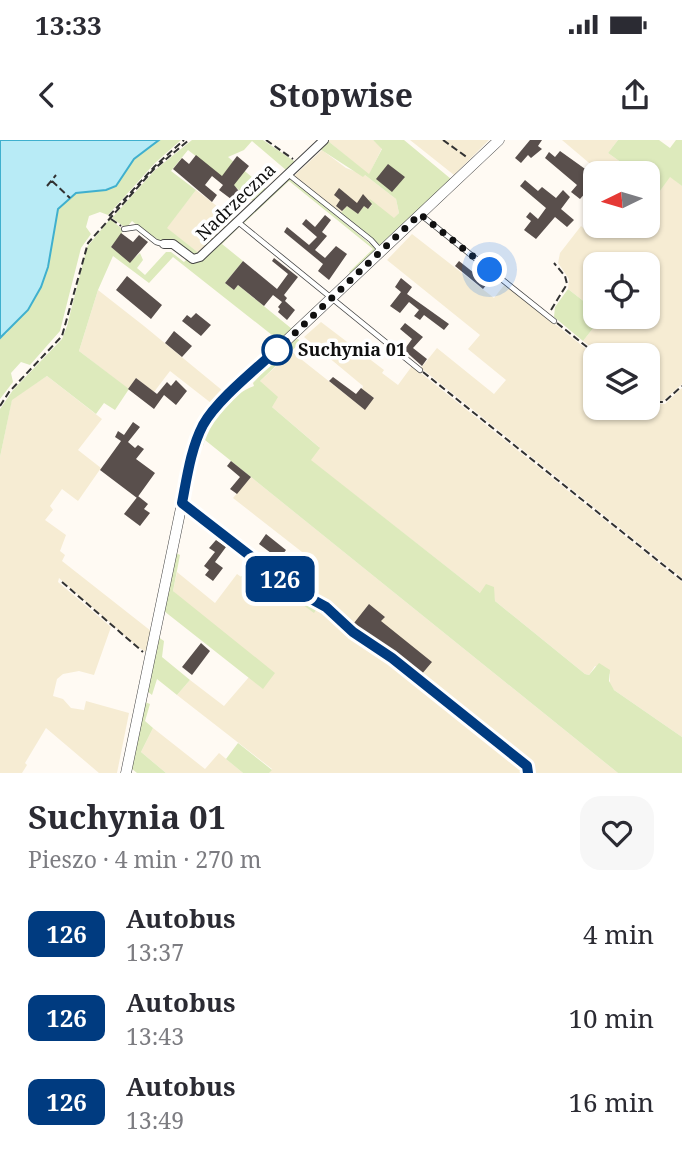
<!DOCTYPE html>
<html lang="pl">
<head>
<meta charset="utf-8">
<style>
  :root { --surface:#fff; --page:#f7f7f7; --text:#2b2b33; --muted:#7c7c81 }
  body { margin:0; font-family:"Noto Serif",serif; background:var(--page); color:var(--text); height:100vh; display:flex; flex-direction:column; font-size:26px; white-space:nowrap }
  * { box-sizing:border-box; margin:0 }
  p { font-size:23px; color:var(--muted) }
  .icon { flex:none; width:38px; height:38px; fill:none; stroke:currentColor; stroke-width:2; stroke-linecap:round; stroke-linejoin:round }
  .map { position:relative; height:633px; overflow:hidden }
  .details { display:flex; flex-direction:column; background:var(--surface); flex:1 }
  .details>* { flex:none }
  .badge { padding:0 14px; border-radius:10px; font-size:24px; line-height:46px }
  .needle { width:46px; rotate:265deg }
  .controls { position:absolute; left:583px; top:21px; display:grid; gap:14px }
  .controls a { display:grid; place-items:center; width:77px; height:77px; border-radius:14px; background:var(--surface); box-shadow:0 2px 5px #0004; font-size:35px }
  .you { position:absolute; width:35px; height:35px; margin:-18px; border:5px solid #fff; border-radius:50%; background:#1a73e8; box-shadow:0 0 0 10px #1a73e833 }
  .map>.badge { position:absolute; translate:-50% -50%; box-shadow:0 0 0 4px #fff }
  .round { display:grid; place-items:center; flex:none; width:74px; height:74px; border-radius:21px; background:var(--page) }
  .summary { display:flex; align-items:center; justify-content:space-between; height:119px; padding:0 28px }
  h1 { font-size:33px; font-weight:700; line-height:52px }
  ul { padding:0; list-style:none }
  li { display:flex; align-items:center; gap:21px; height:84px; padding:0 28px }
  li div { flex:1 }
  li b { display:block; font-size:26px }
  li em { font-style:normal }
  li .badge { min-width:77px; font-weight:700; text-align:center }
  .status { display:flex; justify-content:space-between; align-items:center; height:49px; padding:0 35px; background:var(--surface); direction:ltr }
  .status svg { height:19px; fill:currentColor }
  header { display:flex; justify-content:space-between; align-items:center; height:91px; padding:0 28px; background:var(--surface); font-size:32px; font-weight:700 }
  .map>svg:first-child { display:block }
</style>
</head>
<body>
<div class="status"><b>13:33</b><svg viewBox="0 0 49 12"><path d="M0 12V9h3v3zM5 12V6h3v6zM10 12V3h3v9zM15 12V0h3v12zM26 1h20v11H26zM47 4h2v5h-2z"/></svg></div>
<header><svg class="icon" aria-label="back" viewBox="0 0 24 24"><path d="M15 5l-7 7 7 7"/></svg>Stopwise<svg class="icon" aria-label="share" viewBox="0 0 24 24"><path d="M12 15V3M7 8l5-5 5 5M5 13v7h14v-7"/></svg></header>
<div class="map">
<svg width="682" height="633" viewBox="0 0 682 633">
  <rect width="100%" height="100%" fill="#fffaf3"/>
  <path fill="#f6ecd3" d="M330,0H373L382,8L369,35L328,1Z
    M410,0H489L454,35Z
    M562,0H618L608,13L636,33H601Z
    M322,10L346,28L365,35L396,59L399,73L394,79L372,64L368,69L358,74L347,66L341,73L294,36Z
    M670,36L682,46V244L664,260L660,261L648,252V215H601L583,201L602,177H648V124H595V170L568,149L569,139L558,123L560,113L581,86L595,98L605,86H648V42L660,51Z
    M196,50L235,80L200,114L166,88Z
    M412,94L494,158L505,144L595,216V268H648V257L656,264H665L682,248V438L421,228L437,208L494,254L506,240L468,209L480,195L387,120Z
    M98,150L144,186L223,251L211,263L170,231L154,252L136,238L128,249L79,211Z
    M321,182L384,230L382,233L398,245L412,226L682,442V597L614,550L610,546V534L595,526L589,535L585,534L495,461L494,455L480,453L310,320L319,307L272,267L260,241L292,212L364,269L374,258L362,249L363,246L304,197Z
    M47,236L102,279L78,310L101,328L78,361L62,349L50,366L53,370L45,380L66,395L60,411L65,415L62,421L151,491L146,512L138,507L59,438L58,442L111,487L94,535L79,531L63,534L57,539L53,556L63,559L71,568L84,570L86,561L129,573L117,633H99L46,588L25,623L27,625L22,633H0V317L12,259Z
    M251,337L618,633H531L528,624L449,558L444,563L526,628V633H269L272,629L177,555L190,540L224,566L249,537L263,549L173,451L177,432L215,463L237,434L253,445L258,436L278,452L280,449L314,472L318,467L320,460L292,444L311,419L233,358Z
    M153,588L205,629L219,613L243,633H166L141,612Z"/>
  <path fill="#ddeabc" d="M159,0H181L155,23L108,75L100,72L89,76L86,87L91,94L81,108L60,191L30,225L21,222L11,233L13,242L0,259V198L7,193L48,127L58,69L76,53L106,50L116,46L134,19Z
    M192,0H263L297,23L285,34L284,33L286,30L252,1L244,10L228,17L266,49L276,40L277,41L239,76L253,61L188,10L171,31L196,50L167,88L200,114C181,118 147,93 132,81L128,86H123L112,78L155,30Z
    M373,0H404L451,39L380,105L341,73L347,66L358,74L364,66L368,69L372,65L368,61L370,59L394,78L399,73L396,59L365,35L363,37L320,9L328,1L369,34L382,9Z
    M618,0H659L670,8L676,0H682V46L670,37L660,51L648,42V33H636L608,13Z
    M290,37L375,108V111L351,134L349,132L373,109L289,41L244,83L247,87L242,84Z
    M110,79L121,88L122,93L111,107L130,122L140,113L143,120L137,128L145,135L166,112H171L184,122L187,119L191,122L240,86L222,104L243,121L225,143L234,150L238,145L292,189L264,216L261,213L263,214L277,199L173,117L149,143L113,116L98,150L79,211L129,249L115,270L104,263L96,274L47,236L12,260L0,317V269L13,250L62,199L67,186L87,107Z
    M568,149L595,170V177H602L583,201L554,177L555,167Z
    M298,199L301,202L260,241L278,257L272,267L320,308L311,320L480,453L486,444L494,447L495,461L585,534L589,535L599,523L610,530L609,541L614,550L682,597V633H618L205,300L203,306L201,305C206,279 231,255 254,246L253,243L293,200Z
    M176,413L180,415L173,451L275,533L263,549L164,471Z
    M253,421L290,450L318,467L314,473L281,449L278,452L258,436L253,446L241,437Z
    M158,497L164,501L162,517L190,540L177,555L157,539L152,555L147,551Z
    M145,562L150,564L145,581L153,588L141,612L166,633H137L131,628Z
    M238,603L272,630L269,633H243L226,619Z"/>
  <path fill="#b8ebf6" stroke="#3fb0ce" stroke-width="2" d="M0,0H159L134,19L116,46L106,50L76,53L58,69L48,127L41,147L28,170L0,198Z"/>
  <path fill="#594f4c" d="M530,0H542L538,6L542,9L531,18L528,15L521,23L515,18Z
    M560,11L595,36V55L588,50L580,59L571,52L577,45L545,18L549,12L555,17Z
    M196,15L222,36L237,16L249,26L234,45L246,60L237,71L231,66V59L219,50L223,45L212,36L205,45L217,55L212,62L173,29L182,18L189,24Z
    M388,24L405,37L392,52L376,39Z
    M525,40L538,51L542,47L556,58L563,50L570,57L561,69L574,80L567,87L555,77L536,99L524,90L531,81L526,77L530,72L538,79L546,68L520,46Z
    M339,48L357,63L363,54L372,64L368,69L364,66L358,74L347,66L342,71L336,66L340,60L334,55Z
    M325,75L331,80L322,92L327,96L315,110L325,118L336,106L347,114L329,140L318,131L323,124L284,92L287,87L309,105L317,97L302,84L306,79L315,87Z
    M121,93L133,102L139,95L148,102L130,123L111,107Z
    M274,118L298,137L284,155L287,158L285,161L295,170L287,180L278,172L280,169L278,167L282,162L273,155L264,166L238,145L234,150L225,143L243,121L277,149L288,134L272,121Z
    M459,121L479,137L483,131L492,138L483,149L455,126Z
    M127,136L162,165L151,179L116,150Z
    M401,138L412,147L407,154L449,184L444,190L424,175L420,180L414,176L419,170L409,162L400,173L390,166L401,152L395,147Z
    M196,173L211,185L201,196L182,181L187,175L191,178Z
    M405,183L423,197L413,208L427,219L422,226L404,210L412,199L400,189Z
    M174,191L192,206L182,217L165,203Z
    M333,237L356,254L361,248L374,258L365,270L329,241Z
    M136,238L157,254L167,242L171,246L176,240L187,251L176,265L164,255L154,269L128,249Z
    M133,282L140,287L128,302L135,308L138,305L144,309L136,319L155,333L137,358L100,330L121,301L115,297L118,291L124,295Z
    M231,321L251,337L237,354L230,349L240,337L227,326Z
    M138,356L148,364L144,369L150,373L140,386L124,374Z
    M266,394L286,410L279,419L259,404Z
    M216,400L226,407L215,422L223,428L213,441L205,435L209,430L204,426L215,412L209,408Z
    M369,464L385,477L381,481L432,522L421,535L354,483Z
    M201,503L210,511L192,535L182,527Z"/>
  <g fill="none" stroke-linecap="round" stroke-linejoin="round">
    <g stroke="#434343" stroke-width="6">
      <path id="service" d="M288,34L371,100L380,110
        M421,75L554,181
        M238,82L420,230
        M124,89L137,87L156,102L163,104
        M183,363L293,449L326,467L353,492L392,518L527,626L528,633"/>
    </g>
    <g stroke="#434343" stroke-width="10">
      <path id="minor" d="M164,104H173L193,119L200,117L324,0"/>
    </g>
    <g stroke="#434343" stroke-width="11">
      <path id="tertiary" d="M126,633L192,315L202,288L216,267L499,0"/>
    </g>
    <path stroke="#323232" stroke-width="2" stroke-dasharray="7 3.5" stroke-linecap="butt" d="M266,0L293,19
      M443,0L468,18
      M52,41L70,58
      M47,46L56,35
      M109,76L155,26L184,0
      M111,79L121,86
      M551,170L567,144L565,136L554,123
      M557,183L597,215
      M423,232L682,440
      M648,255L656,262H664L682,246
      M0,266L9,252L62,196L88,103L154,29L189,0
      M62,442L143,512"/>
    <use href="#service" stroke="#fff" stroke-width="4.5"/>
    <use href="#minor" stroke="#fff" stroke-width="8"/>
    <use href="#tertiary" stroke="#fff" stroke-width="10"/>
  </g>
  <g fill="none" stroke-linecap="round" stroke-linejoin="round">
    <g stroke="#fff" stroke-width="16">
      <path id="line" d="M283,204C260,226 218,258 203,285C191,308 187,337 182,363L293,449L326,467L353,492L392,518L527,626L528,633"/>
    </g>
    <use href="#line" stroke="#003b80" stroke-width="10"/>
    <path stroke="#101010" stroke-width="7" stroke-dasharray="0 12.6" d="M277,210L420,74L490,130"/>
  </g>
  <circle fill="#fff" stroke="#003b80" stroke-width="3.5" cx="277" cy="210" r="14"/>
  <g text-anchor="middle" stroke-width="7" stroke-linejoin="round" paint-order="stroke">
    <g font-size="18" fill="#101010" stroke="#fff">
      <text transform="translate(236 62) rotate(-44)" y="6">Nadrzeczna</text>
    </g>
    <g font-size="18" font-weight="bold" fill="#101010" stroke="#fff" text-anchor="start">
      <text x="298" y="216">Suchynia 01</text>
    </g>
  </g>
</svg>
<div class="controls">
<a><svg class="needle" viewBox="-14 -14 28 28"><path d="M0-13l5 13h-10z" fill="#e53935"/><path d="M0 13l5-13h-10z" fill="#7c7c81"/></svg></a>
<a><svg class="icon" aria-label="locate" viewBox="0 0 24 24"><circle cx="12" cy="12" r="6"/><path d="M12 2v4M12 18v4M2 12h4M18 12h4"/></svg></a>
<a><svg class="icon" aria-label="layers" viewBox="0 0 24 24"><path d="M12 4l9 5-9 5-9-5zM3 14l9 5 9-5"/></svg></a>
</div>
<div class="you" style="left:490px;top:130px"></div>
<b class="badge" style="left:280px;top:439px;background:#003b80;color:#fff">126</b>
</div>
<section class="details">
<div class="summary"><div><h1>Suchynia 01</h1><p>Pieszo · 4 min · 270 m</p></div><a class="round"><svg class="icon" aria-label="heart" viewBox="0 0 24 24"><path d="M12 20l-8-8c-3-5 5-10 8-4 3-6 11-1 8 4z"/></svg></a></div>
<ul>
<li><span class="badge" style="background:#003b80;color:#fff">126</span><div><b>Autobus</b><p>13:37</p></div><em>4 min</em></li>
<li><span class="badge" style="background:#003b80;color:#fff">126</span><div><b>Autobus</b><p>13:43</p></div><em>10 min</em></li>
<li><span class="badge" style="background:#003b80;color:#fff">126</span><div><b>Autobus</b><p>13:49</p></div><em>16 min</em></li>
</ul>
</section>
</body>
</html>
